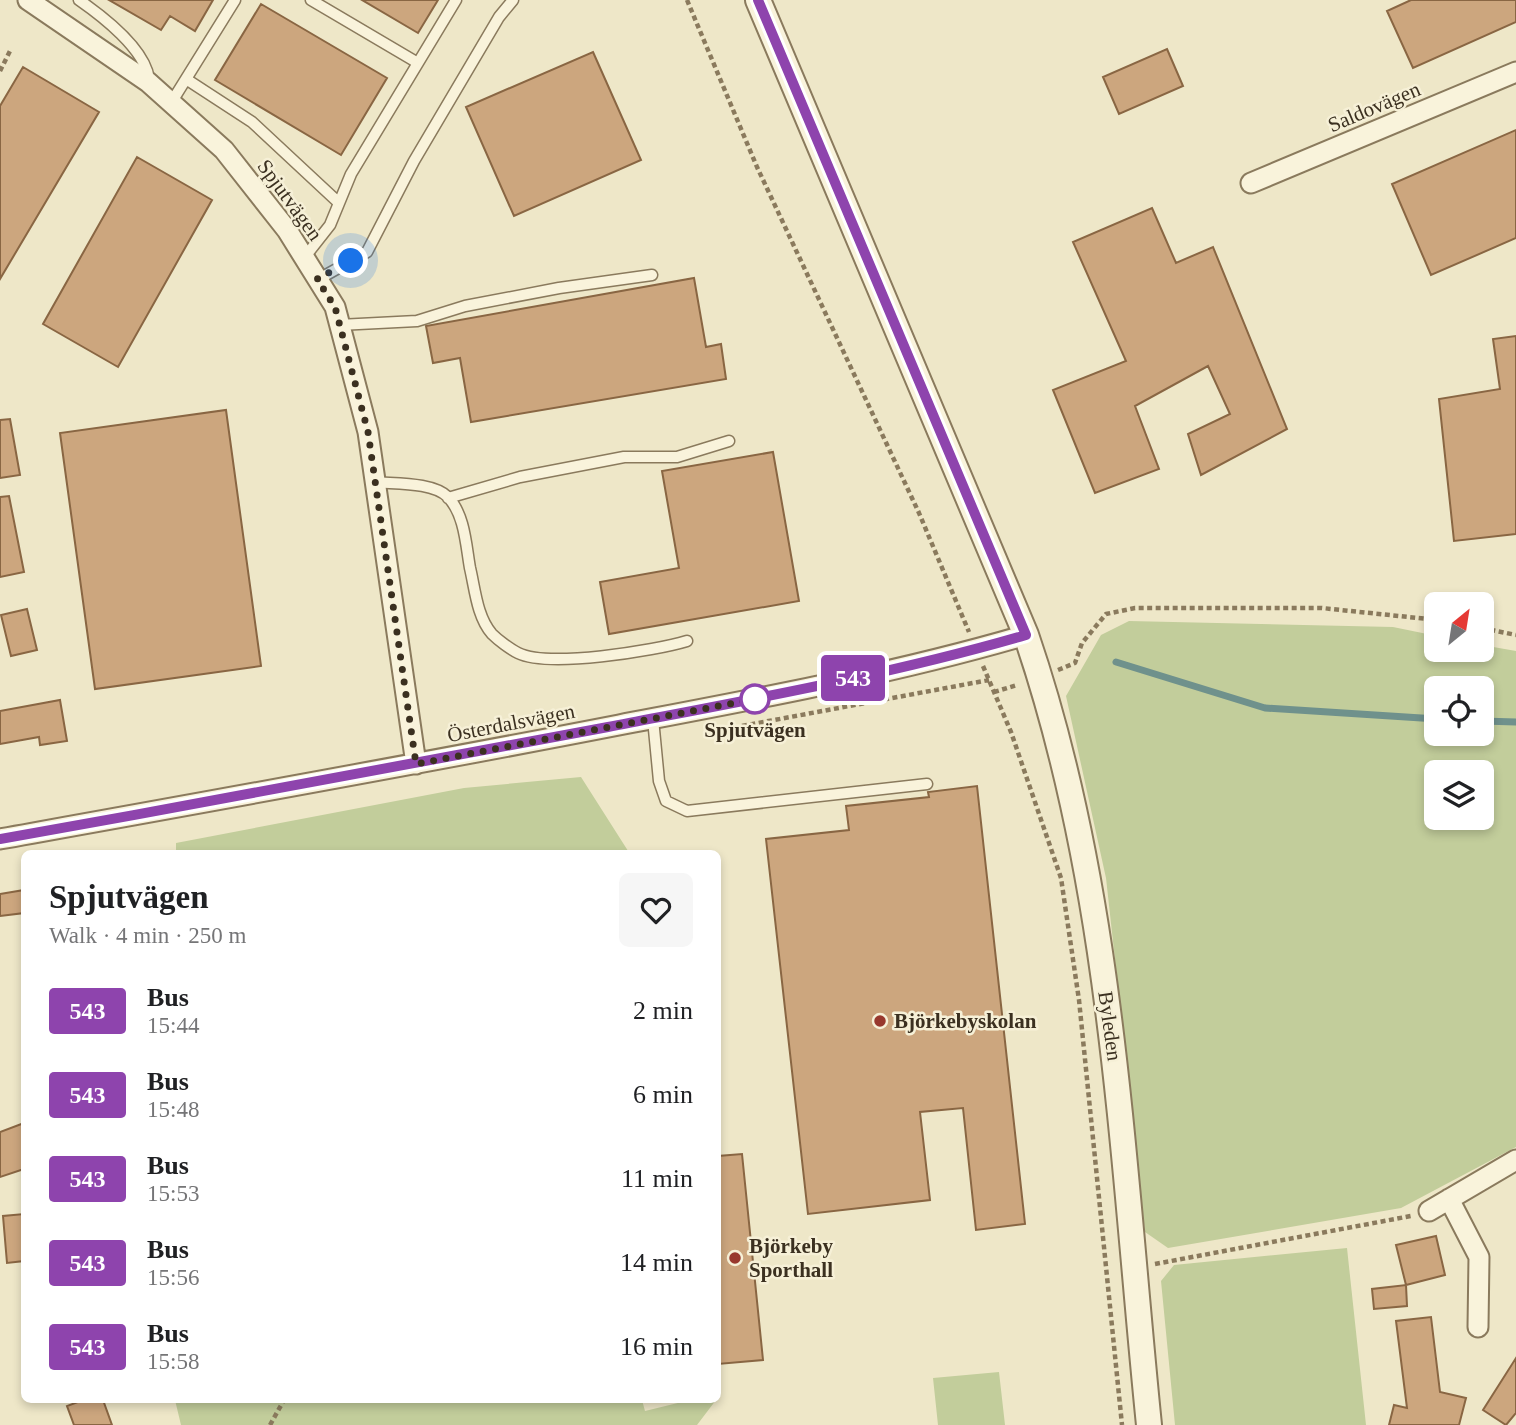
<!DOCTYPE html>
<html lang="en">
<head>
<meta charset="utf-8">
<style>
  :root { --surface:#fff; --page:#f6f6f6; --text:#202124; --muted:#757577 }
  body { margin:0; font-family:Georgia,serif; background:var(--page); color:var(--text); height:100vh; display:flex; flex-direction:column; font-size:26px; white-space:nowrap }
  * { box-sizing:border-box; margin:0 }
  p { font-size:23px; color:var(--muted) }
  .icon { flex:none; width:38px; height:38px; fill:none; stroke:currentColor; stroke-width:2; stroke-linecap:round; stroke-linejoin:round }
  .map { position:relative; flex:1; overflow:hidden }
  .details { position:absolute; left:21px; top:850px; width:700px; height:553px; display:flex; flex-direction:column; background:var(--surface); border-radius:10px; box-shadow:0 4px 10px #0003 }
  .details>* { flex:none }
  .badge { padding:0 14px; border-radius:5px; font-size:24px; line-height:46px }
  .needle { width:46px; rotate:30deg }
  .tools { position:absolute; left:1424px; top:592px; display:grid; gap:14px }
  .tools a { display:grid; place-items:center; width:70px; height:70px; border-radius:10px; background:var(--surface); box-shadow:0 4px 10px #0003; font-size:35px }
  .you { position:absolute; width:35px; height:35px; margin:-18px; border:5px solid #fff; border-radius:50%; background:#1a73e8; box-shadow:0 0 0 10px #1a73e833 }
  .map>.badge { position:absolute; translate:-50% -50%; box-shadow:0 0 0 4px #fff }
  .round { display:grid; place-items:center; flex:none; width:74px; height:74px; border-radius:10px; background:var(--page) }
  .head { display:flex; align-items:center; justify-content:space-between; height:119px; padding:0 28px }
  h1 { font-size:33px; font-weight:800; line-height:52px }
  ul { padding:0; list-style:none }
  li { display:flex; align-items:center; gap:21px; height:84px; padding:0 28px }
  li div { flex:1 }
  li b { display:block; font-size:26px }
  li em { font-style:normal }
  li .badge { min-width:77px; font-weight:700; text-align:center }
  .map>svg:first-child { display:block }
</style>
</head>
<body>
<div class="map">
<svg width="1516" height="1425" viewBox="0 0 1516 1425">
  <rect width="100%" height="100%" fill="#eee7c8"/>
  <path fill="#c2cd9b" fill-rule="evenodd" d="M1129,621L1393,627L1437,636V649H1482V645L1516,651V1147L1401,1208L1168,1248L1145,1232L1106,878L1066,696L1101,635ZM1437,688H1482V733H1437ZM1437,772H1482V817H1437Z
    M581,777L630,854H176V843L464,788Z
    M1347,1248L1366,1425H1175L1161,1281L1174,1265Z
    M999,1372L1005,1425H938L933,1378Z
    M175,1400H642L645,1411L690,1400H716L697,1425H181Z"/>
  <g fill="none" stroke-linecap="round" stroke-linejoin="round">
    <path stroke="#6f918c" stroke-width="7" d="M1116,662L1265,708L1437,719
      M1482,721L1516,722"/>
  </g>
  <path fill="#cca67e" stroke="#896643" stroke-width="2" d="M109,0H213L195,31L170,16L161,30Z
    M362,0H438L418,33Z
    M1411,0H1516V22L1413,68L1387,11Z
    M261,4L387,78L341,155L215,80Z
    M1167,49L1183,86L1119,114L1103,77Z
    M593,52L641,160L514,216L466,107Z
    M23,67L99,112L0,279V106Z
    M1516,130V238L1431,275L1392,184Z
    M137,157L212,200L118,367L43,324Z
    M1152,208L1176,263L1213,247L1287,429L1201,475L1188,434L1230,414L1208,366L1135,406L1159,469L1095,493L1053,390L1126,361L1073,242Z
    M694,278L706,347L721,344L726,379L471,422L460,358L433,363L426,326Z
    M1516,336V534L1454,541L1439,399L1500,389L1493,339Z
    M226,410L261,666L95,689L60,433Z
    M10,419L20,475L0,478V420Z
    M773,452L799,601L609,634L600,582L679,568L662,471Z
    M9,496L24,572L0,577V497Z
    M27,609L37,650L11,656L1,615Z
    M60,700L67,741L40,745L39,737L0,744V711Z
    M977,786L1025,1224L976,1230L963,1108L920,1112L930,1200L808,1214L766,839L849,830L846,806L929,797L928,792Z
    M24,890V913L0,916V894Z
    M24,1123V1169L0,1177V1132Z
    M742,1154L763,1360L718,1364V1156Z
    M24,1214V1261L7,1263L3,1216Z
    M1436,1236L1445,1275L1406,1285L1396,1245Z
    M1406,1285L1407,1306L1374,1309L1372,1289Z
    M1431,1317L1440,1392L1466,1398L1459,1425H1389L1394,1405L1407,1408L1396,1321Z
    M1516,1358V1413L1506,1425L1483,1410Z
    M83,1400H103L112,1425H74L67,1406Z"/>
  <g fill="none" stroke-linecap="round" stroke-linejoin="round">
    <g stroke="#8a7a5d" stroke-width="13">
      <path id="service" d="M79,0C102,16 145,49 149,79
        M311,0L418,63
        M186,79L252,122L339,203
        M171,103L235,0
        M304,258L330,225L351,174L456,0
        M317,280L367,252L414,161L499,17L513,0
        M339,325L417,321L465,306L559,288L652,275
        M375,482C395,484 433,482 448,497C465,515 466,546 470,568C475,589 477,617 492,634C498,640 510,649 518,653C548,668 654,651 687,641
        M448,498L520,477L624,457H677L729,441
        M653,719L659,781L666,801L687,811L927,784"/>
    </g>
    <g stroke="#8a7a5d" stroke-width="23">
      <path id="minor" d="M28,0L148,82L224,150L287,230L335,307L368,432L416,764
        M1251,183L1516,72
        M0,839C206,802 413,765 619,725C755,699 893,674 1026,635
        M1449,1199L1479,1257L1478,1327
        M1429,1211L1516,1160"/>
    </g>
    <g stroke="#8a7a5d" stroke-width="28">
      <path id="tertiary" d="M758,0L1026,635C1113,889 1122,1160 1149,1425"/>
    </g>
    <path stroke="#8a7a5d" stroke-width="4.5" stroke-dasharray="5 3.5" stroke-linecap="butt" d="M687,0L757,167L919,513L969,632
      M0,71L11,49
      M1482,628L1516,635
      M983,666L1011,732L1061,878L1079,1000L1122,1425
      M1058,670L1075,663L1082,643L1106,614L1135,608H1322L1437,620
      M994,692L1017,685
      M742,726L989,680
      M1155,1264L1411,1216
      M270,1425L284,1400"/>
    <use href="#service" stroke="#f9f3db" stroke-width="10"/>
    <use href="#minor" stroke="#f9f3db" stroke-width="19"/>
    <use href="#tertiary" stroke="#f9f3db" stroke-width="24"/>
  </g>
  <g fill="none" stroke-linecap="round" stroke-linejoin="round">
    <g stroke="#fff" stroke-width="16">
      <path id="line" d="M0,839C203,803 406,766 608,727C748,700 889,675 1026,635L758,0"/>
    </g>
    <use href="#line" stroke="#8e44ad" stroke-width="10"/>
    <path stroke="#3b3020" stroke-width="7" stroke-dasharray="0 12.6" d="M351,261L317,279L335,307L368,432L416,764L755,699"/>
  </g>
  <circle fill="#fff" stroke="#8e44ad" stroke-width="3.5" cx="755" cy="699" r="14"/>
  <g fill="#98382d" stroke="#f6f0d7" stroke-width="2.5">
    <circle cx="880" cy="1021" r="7"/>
    <circle cx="735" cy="1258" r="7"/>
  </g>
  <g text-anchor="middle" stroke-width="5" stroke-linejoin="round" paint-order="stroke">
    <g font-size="21" fill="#3b3020" stroke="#f6f0d7">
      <text transform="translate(1374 107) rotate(-23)" y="7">Saldovägen</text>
      <text transform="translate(290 200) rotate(54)" y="7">Spjutvägen</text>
      <text transform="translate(511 723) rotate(-11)" y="7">Österdalsvägen</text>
      <text transform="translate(1110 1026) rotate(82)" y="7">Byleden</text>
    </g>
    <g font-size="21" font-weight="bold" fill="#3b3020" stroke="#f6f0d7">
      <text x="755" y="737">Spjutvägen</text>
    </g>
    <g font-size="21" font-weight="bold" fill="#3b3020" stroke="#f6f0d7" text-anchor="start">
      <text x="894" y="1028">Björkebyskolan</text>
      <text x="749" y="1253">Björkeby<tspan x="749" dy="24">Sporthall</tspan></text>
    </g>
  </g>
</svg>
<div class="tools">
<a><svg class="needle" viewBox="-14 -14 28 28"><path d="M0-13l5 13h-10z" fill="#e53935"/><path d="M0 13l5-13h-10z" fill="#757577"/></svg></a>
<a><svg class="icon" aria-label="locate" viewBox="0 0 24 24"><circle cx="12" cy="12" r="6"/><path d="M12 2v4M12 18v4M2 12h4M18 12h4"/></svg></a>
<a><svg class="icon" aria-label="layers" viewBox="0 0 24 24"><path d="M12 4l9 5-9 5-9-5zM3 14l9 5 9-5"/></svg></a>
</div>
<div class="you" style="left:351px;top:261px"></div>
<b class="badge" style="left:853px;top:678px;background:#8e44ad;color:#fff">543</b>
<section class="details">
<div class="head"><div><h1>Spjutvägen</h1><p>Walk · 4 min · 250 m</p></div><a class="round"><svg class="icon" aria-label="heart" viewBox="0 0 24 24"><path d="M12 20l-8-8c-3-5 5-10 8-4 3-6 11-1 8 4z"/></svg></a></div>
<ul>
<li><span class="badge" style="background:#8e44ad;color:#fff">543</span><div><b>Bus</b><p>15:44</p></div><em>2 min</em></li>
<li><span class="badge" style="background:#8e44ad;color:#fff">543</span><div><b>Bus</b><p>15:48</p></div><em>6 min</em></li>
<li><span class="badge" style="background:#8e44ad;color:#fff">543</span><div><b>Bus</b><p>15:53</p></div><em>11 min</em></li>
<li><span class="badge" style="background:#8e44ad;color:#fff">543</span><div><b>Bus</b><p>15:56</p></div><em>14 min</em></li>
<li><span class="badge" style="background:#8e44ad;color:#fff">543</span><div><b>Bus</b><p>15:58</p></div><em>16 min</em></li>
</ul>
</section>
</div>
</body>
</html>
